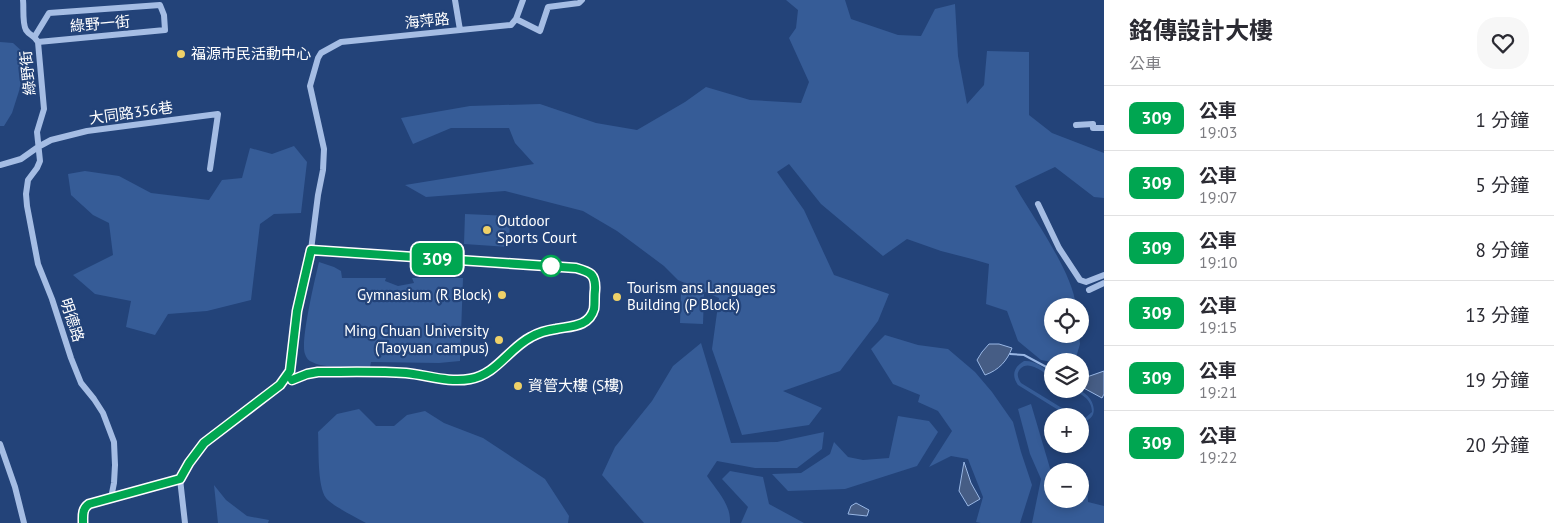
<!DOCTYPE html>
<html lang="zh-TW">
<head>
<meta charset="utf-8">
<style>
  :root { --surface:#fff; --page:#f7f7f7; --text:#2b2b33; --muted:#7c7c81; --line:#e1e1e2 }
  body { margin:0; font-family:"PT Sans","Noto Sans TC",sans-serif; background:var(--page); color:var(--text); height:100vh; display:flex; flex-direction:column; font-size:19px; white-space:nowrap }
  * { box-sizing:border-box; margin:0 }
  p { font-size:16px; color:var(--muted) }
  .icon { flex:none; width:28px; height:28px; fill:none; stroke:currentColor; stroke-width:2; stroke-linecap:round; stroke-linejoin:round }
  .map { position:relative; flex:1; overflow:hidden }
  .details { display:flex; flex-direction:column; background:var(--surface); width:450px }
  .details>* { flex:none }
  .badge { padding:0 10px; border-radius:8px; font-size:18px; line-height:32px }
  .fabs { position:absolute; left:1044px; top:298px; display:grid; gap:10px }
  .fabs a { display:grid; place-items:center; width:45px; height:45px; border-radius:50%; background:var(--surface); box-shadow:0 2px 8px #0003; font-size:25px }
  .map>.badge { position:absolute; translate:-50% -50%; box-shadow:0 0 0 2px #fff }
  .round { display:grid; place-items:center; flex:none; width:52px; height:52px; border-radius:20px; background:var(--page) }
  .summary { display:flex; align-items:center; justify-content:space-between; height:85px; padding:0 25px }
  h1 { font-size:24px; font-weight:700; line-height:38px }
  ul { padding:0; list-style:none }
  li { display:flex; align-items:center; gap:15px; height:65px; padding:0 25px; border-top:1px solid var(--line) }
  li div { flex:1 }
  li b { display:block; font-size:19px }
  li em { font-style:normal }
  li .badge { min-width:55px; font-weight:700; text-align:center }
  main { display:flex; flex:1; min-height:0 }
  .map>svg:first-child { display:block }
</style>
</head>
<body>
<main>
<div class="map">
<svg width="1104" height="523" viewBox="0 0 1104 523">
  <rect width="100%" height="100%" fill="#234379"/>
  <path fill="#365c97" d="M786,0H845L851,19L898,35L921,36L935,9L955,4L958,56L967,104L984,85L987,51L1029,52V115L1052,133L1104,153V198L1094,197L1055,167L1015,186C1034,219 1072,271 1076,306H1052V334H1079L1080,344L1075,361L1052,362L1041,360L1018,341L1007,311L986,304L989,264L972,259L941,251L907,239L883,256L821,204L789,164L777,172L804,210L834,275L889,294L878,321L840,371L783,391L822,408L809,425L742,435L712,349L719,298L678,280L664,266L617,231L583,211L505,191L426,197L405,185L534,164L515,143L509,128H451L413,144L401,118L470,106L540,104L596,123L637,130L685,102L706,87L750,100L801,103L809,82L789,38L796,28L798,10Z
    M0,42L13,43L24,53L26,69L12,113L4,126H0Z
    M294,146L307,162L301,213L274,214L260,224L251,300L207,311L168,314L155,335L126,327L131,301L95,294L73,275L113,255L109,223L93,215L71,195L68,174L85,171L119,176L151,193L209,200L222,180L242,178L250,148L272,154Z
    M465,214L510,216L509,247L464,244Z
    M319,262L334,267L341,271L342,278H386L385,281L398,286L414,283L412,278H463L460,361L439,363L371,362L370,367C356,367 324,369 312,362C309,361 306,358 305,354C300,342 315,279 319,262Z
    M681,293L704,294L703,324L680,323Z
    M885,335L918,345L948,349L975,372L992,392L1013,422L1021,452L1032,485L1020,523H981L976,522L983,497L968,459L951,456L929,467L952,431L938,411L918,402L920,395L893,384L871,349Z
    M701,343L731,443L777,442L824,432L822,449L797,468H755L717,461L707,476C717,491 731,504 730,523H644L602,475L615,447L652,401L673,366Z
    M1024,361C1035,360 1043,368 1052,373V378C1044,373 1029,359 1020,369C1016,374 1018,378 1021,383L1075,416H1068L1018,385C1011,375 1014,367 1024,361Z
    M1071,389C1094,389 1104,421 1080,422V418H1085L1092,412C1092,399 1081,394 1071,389Z
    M1031,404L1052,475V499H1080V473H1086L1088,502L1104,506V523H1032L1041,479L1030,454L1018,409Z
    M359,409L376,426H394L407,415L425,411L444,423L483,438L545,479L569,516L568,523H366C357,518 331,505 326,498C317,486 319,447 318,432L337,414Z
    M898,416L929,421L938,432L917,466L845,489L788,491L772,474L801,473L830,454L834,442L848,457L863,460L889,458Z
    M730,471L763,477L769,504L804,523H741L748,507L722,479Z
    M214,485L226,500L247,516L269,520L268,523H218Z"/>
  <path fill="#465d85" stroke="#99b7e5" d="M989,344H999L1012,348C1007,361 999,370 985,375L977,360L982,352Z
    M1104,371V394L1102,398L1080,386V378H1084Z
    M964,462L971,483L980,499L968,506L959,491Z
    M856,503L869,510L867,516L848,514L851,506Z"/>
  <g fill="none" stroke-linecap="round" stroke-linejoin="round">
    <path stroke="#99b7e5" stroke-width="2" d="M1010,354L1024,355L1052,370"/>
    <path stroke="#a5bde4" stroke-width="6" d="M23,0C24,8 22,23 26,30C30,36 34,35 38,42L44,109L37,132L40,161L37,168L28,180L26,194L27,206L38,264L52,299L71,358L81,383L94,399L103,413L114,442L115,465L114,483L111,498
      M455,0L460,30
      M516,19L540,31L548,7L579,3L582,0
      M35,36L49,13L160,5L164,15L165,30L38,42
      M1076,125L1093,124V128H1104
      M0,165L21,159L38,147L51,140L87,131L218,114L210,169
      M1038,204L1059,248L1080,280L1086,282L1104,275
      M1089,290L1104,283
      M0,444L15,487L24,523
      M83,523C83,515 82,509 89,504L180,479
      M185,523L180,479L189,463L204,443L280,385L289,371L292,357L295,326L300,296L311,250L318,195L323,170L324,149L310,86L318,58L321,53L341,42L511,25L516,19L523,0"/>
  </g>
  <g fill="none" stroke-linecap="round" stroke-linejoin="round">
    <g stroke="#fff" stroke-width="11">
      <path id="line" d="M83,523C83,515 82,509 89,504L180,479L189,463L204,443L280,385L290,371L297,311L311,250L576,268C590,272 596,274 595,290C594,296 595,303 594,309C589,327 571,326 556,329C549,330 538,333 531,337C508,349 497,374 470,379C449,383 427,375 406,373C377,371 347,372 318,372L307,374L292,380"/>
    </g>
    <use href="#line" stroke="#00a651" stroke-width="8"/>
  </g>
  <g fill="#efd168" stroke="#234379" stroke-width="2">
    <circle cx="181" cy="54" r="5"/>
    <circle cx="487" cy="230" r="5"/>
    <circle cx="502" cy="295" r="5"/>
    <circle cx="617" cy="297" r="5"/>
    <circle cx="499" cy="340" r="5"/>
    <circle cx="518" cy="386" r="5"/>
  </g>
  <circle fill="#fff" stroke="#00a651" stroke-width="2.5" cx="551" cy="266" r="10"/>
  <g text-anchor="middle" stroke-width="4.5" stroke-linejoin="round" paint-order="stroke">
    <g font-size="15" fill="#fff" stroke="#234379">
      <text transform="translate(427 21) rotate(-6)" y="5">海萍路</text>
      <text transform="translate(100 24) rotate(-5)" y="5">綠野一街</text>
      <text transform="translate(28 73) rotate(-96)" y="5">綠野街</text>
      <text transform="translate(131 113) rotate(-8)" y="5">大同路356巷</text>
      <text transform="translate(72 320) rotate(72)" y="5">明德路</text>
    </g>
    <g font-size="15" fill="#fff" stroke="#234379" text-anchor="start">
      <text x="191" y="59">福源市民活動中心</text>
      <text x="497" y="226">Outdoor<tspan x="497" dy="17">Sports Court</tspan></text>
      <text x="627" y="293">Tourism ans Languages<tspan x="627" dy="17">Building (P Block)</tspan></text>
      <text x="492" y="300" text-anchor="end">Gymnasium (R Block)</text>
      <text x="489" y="336" text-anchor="end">Ming Chuan University<tspan x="489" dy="17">(Taoyuan campus)</tspan></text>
      <text x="528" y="391">資管大樓 (S樓)</text>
    </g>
  </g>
</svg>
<div class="fabs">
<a><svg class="icon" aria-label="locate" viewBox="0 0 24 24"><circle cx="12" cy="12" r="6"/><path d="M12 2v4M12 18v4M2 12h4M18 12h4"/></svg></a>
<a><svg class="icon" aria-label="layers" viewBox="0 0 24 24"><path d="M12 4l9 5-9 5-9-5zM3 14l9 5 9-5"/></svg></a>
<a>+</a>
<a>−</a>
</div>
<b class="badge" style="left:437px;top:259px;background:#00a651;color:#fff">309</b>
</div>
<section class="details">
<div class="summary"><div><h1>銘傳設計大樓</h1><p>公車</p></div><a class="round"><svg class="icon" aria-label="heart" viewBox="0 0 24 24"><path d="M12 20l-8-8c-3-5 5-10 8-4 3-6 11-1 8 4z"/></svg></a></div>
<ul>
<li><span class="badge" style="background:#00a651;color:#fff">309</span><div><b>公車</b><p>19:03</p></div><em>1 分鐘</em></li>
<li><span class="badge" style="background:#00a651;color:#fff">309</span><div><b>公車</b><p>19:07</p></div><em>5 分鐘</em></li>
<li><span class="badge" style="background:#00a651;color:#fff">309</span><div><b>公車</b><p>19:10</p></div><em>8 分鐘</em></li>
<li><span class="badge" style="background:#00a651;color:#fff">309</span><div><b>公車</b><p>19:15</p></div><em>13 分鐘</em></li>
<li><span class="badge" style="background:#00a651;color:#fff">309</span><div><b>公車</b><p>19:21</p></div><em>19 分鐘</em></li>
<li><span class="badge" style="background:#00a651;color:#fff">309</span><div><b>公車</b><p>19:22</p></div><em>20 分鐘</em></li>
</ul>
</section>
</main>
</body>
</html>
